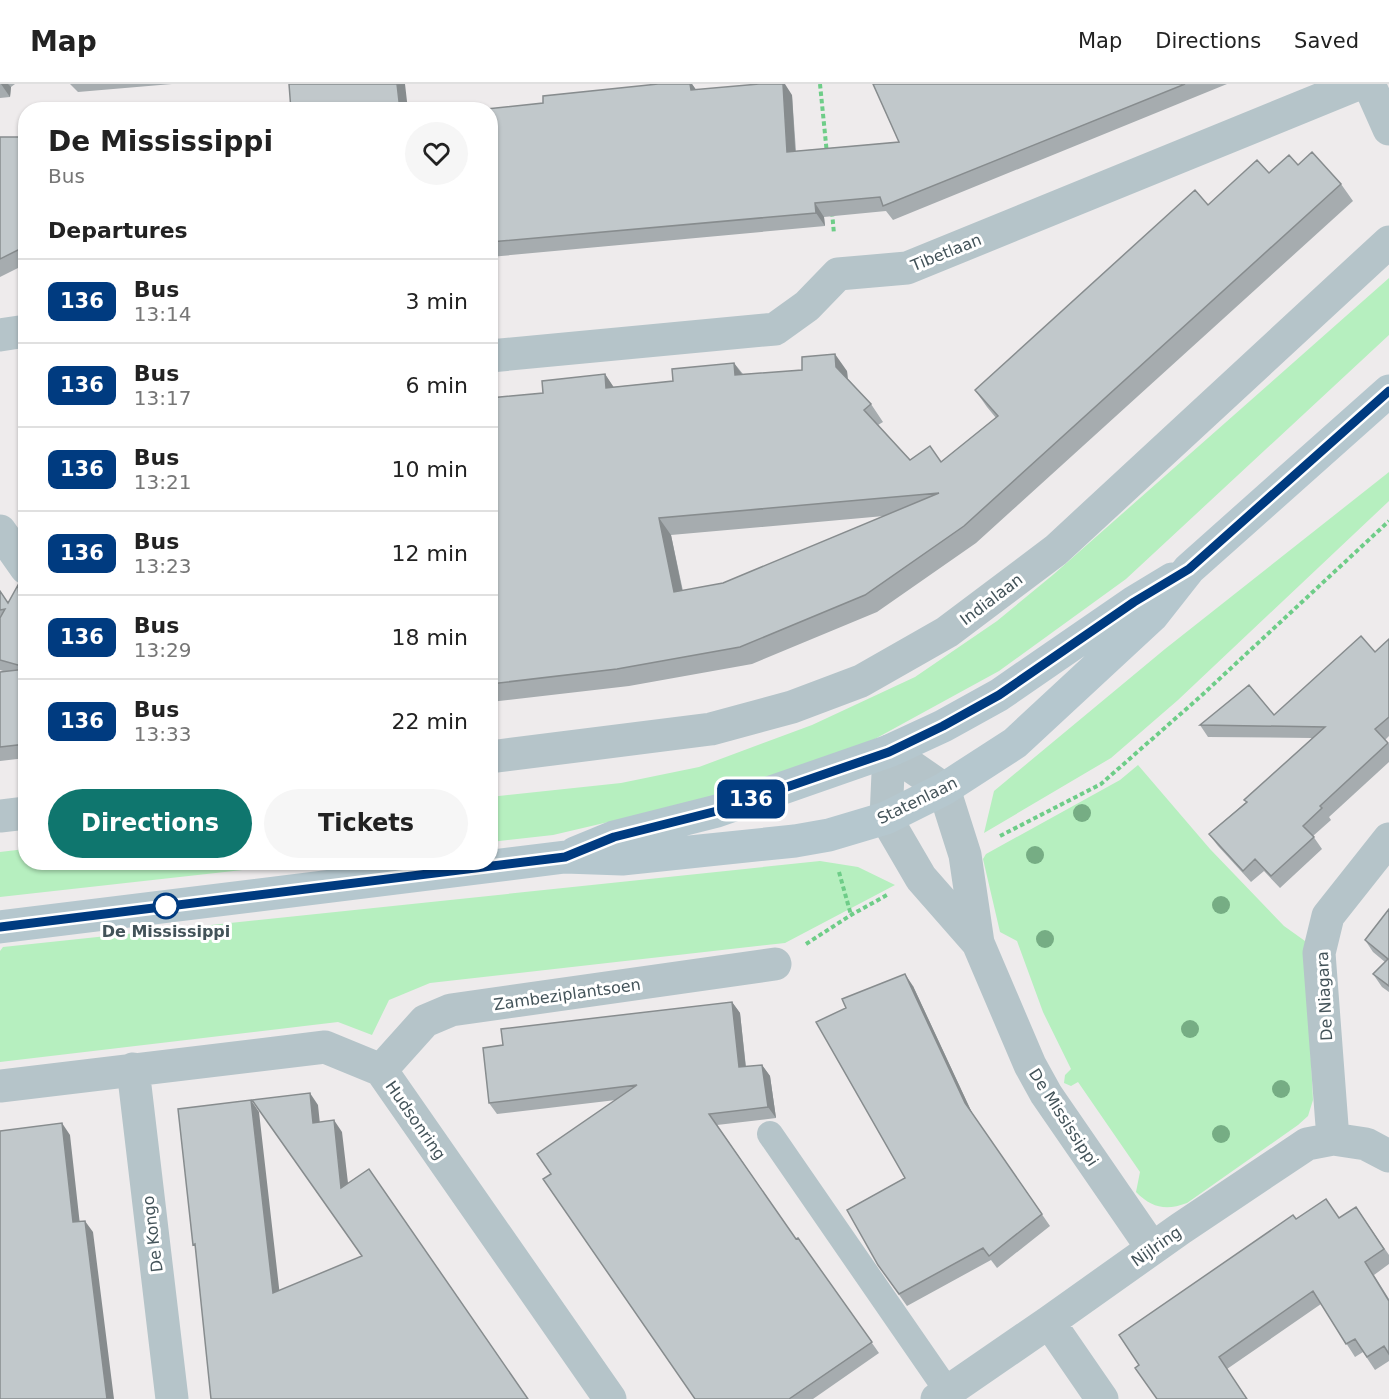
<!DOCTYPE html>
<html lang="en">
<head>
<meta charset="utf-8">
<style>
  :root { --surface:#fff; --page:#f6f6f6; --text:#222; --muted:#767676; --line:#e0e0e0; --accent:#0f766e }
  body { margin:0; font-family:"DejaVu Sans",sans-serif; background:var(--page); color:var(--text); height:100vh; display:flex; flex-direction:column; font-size:22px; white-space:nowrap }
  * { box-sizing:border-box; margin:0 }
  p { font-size:20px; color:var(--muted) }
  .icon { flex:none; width:33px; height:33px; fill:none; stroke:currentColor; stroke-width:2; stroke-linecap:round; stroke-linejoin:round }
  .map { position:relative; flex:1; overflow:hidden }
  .panel { position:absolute; left:18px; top:18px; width:480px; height:768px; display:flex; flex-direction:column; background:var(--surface); border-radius:24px; box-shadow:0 2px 4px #0004 }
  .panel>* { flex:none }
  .badge { padding:0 12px; border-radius:9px; font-size:21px; line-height:39px }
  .map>.badge { position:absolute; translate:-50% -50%; box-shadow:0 0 0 3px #fff }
  h2 { padding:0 30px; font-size:22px; line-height:54px }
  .round { display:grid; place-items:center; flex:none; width:63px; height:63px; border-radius:32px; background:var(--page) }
  .summary { display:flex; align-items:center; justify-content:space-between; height:102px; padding:0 30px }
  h1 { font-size:28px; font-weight:800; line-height:45px }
  .cta { display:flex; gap:12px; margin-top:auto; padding:12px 30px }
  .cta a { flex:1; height:69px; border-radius:36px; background:var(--accent); color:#fff; font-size:24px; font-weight:800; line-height:69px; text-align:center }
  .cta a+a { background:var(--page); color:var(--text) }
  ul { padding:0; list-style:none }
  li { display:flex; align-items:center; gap:18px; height:84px; padding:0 30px; border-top:2px solid var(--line) }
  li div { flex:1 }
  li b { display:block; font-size:22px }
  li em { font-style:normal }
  li .badge { min-width:66px; font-weight:700; text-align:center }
  header { display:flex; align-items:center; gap:36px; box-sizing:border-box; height:84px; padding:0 30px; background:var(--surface); border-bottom:2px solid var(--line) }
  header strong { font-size:28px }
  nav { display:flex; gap:33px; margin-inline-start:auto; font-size:21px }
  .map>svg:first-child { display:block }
</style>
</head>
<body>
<header>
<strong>Map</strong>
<nav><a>Map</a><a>Directions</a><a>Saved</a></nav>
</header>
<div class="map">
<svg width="1389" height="1315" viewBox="0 0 1389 1315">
  <rect width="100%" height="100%" fill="#eeebec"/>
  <path fill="#b6efbf" d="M1389,194V251L1126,495L999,587L862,662L728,710L553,751L491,758L490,713L621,699L699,683L812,641L915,593L997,537L1054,490Z
    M1389,388V417L1178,616L1111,674L984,749L994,707L1165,565Z
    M1138,681L1210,765L1284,842L1305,857L1313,1016L1308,1032L1298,1041L1187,1119C1166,1127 1152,1124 1136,1108L1140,1088L1078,998L1071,1002L1064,999L1065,991L1071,985L1043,928L1017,857L1000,848L983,775L986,770L1120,696Z
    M25,765L26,778L306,779L0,813V768Z
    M820,777L858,783L895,801L785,859L430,899L389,916L372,951L338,938L0,978V867L3,863Z"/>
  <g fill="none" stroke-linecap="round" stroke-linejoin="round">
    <path stroke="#6ecd88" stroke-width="4" stroke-dasharray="4.5 3" stroke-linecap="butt" d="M820,0L827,70
      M832,128L834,150
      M1000,752L1101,700L1201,612L1389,437
      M839,788L851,831
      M806,860L851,831L887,811"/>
    <path stroke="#b5c4c9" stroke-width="26" d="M770,1050L948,1308"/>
    <path stroke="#b5c4c9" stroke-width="33" d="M1369,0L1389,45
      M0,251L26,247
      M490,272L775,245L807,222L838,190L907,184L1358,0
      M0,447L26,484
      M889,667L944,705L965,771L978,859L1030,981L1046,1010L1152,1164
      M889,667L886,734L921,794L978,859
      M490,673L711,645L792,623L861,597L947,548L1056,466L1389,158
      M0,732L26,729
      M133,985L172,1315
      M381,986L425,937L451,926L775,880
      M0,1002L325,963L381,986L610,1315
      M1333,1055L1319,869L1328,832L1389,755
      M1049,1238L1102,1315
      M937,1315L1049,1238L1180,1145L1307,1060L1333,1055L1366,1060L1389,1072"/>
    <path stroke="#b5c7ce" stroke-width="33" d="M575,769L614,753L717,727L889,667L943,642L999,611L1134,518L1172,495
      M0,843L565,773L622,775L795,757L829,751L886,734L944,705L1015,659L1152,532L1189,485L1389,307"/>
  </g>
  <g fill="#76ad84">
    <circle cx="1082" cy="729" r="9"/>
    <circle cx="1035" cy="771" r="9"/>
    <circle cx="1221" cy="821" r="9"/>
    <circle cx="1045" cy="855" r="9"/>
    <circle cx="1190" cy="945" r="9"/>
    <circle cx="1281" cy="1005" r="9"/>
    <circle cx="1221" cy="1050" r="9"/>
  </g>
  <path fill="#a6acaf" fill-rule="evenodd" d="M0,0H15L11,3L10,13L0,14Z
    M70,0H172L78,8Z
    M658,0H692L696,6L792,11L796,67L899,58L873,0H1227L893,136L886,127L824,133L825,142L490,173V26L543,19Z
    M0,53H26V180L0,193Z
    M1298,81L1341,100L1353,117L976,459L877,528L752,580L629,602L490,618V314L543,309L605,290L613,303L673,297L734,279L743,290L847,287L848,295L871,320L883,338L878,341L910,376L941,378L996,334L987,323L975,306L1208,121L1269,89ZM884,432L723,499L683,507L671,451Z
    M0,507L8,519L26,512V674L0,677V588H6L0,586Z
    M1389,555V652L1385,656L1389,660V678L1329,733L1331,736L1313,752L1322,765L1280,804L1264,787L1251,798L1218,762L1209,750L1246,718L1312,654L1208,653L1200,641L1274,631L1375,568Z
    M1389,825V908L1382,903L1373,890L1385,878L1373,868L1365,856Z
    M913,902L973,1031L1050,1142L997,1184L991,1176L907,1222L878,1181L905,1094Z
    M732,918L740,929L746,983L762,981L770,992L776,1034L717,1041L796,1155L798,1154L879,1269L813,1315H695L616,1016L497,1030L489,1019L503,961Z
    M1356,1123L1389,1171V1180L1374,1191L1389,1215V1277L1375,1286L1363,1268L1355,1273L1321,1220L1227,1285L1139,1281L1296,1135L1339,1134Z"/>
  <path fill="#878c8e" d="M1,0H8L11,3L10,13Z
    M397,0H405L408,26H400Z
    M690,0H692L699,10L691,6Z
    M783,0H785L792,11L796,81L787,68Z
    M815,119L824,133L825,142L816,129Z
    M835,270L847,287L848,300L836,283Z
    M734,279L746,296L735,291Z
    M605,290L617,308L606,304Z
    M659,434L671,451L686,525L674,508Z
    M18,501L26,512V584L25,583Z
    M905,890L913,902L973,1031L1050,1142L965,1019Z
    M732,918L740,929L747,995L739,983Z
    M762,981L770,992L776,1034L768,1023Z
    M310,1009L318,1021L321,1050L313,1039Z
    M251,1016L259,1028L281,1221L273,1209Z
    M334,1036L342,1048L350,1116L341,1104Z
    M62,1039L70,1051L81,1150L73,1138Z
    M85,1137L93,1148L114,1315H107Z"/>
  <path fill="#c1c8cb" stroke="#878c8e" stroke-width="1.5" fill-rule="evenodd" d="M289,0H397L400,26H291Z
    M658,0H690L691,6L759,0H783L787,68L899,58L873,0H1185L883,122L880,113L815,119L816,129L490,158V26H477L543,19V12Z
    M0,53H26V162L0,175Z
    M1312,68L1341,100L964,442L865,511L740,563L617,585L490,600V314L543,309L542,297L605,290L606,304L673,297L672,285L734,279L735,291L802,286V273L835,270L836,283L871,320L864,326L910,376L930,362L941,378L998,332L975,306L1195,106L1208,121L1257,76L1269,89L1289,71L1298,81ZM939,409L723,499L674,508L659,434Z
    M18,501L25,583L0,576V534L5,525L0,526V507L8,519Z
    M1361,552L1375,568L1389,555V633L1375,645L1388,659L1320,722L1322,724L1303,742L1314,753L1271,792L1255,775L1243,787L1209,750L1247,718L1244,716L1325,643L1200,641L1249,601L1274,631Z
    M26,585V660L0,663V588Z
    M1389,825V902L1373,890L1388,875L1365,856Z
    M905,890L965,1019L1042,1130L989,1172L983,1164L899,1210L878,1181L847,1126L905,1094L816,938L846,924L842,915Z
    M732,918L739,983L762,981L768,1023L709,1030L796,1155L798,1154L872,1258L789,1315H695L543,1095L551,1090L537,1070L637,1001L489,1019L483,964L503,961L501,945Z
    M310,1009L313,1039L334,1036L341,1104L369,1085L528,1315H211L195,1160L193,1161L178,1025L251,1016L273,1209L362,1172L252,1016Z
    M62,1039L73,1138L85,1137L107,1315H0V1047Z
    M1326,1115L1339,1134L1356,1123L1384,1165L1365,1178L1389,1217V1270L1384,1262L1367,1273L1355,1255L1346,1260L1313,1207L1219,1273L1247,1315H1157L1135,1284L1139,1281L1119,1251L1293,1131L1296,1135Z"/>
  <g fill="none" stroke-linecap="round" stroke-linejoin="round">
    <g stroke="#fff" stroke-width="14">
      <path id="line" d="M0,843L565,773L614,753L717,727L889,668L943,642L999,611L1134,518L1189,485L1389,307"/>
    </g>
    <use href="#line" stroke="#003b80" stroke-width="9"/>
  </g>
  <circle fill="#fff" stroke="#003b80" stroke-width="3" cx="166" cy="822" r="12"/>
  <g text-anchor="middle" stroke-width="6" stroke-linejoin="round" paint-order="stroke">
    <g font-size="16" fill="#435359" stroke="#fff">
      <text transform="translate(946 168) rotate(-22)" y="6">Tibetlaan</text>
      <text transform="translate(991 515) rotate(-37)" y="6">Indialaan</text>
      <text transform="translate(917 716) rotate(-26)" y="6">Statenlaan</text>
      <text transform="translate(567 910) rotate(-8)" y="6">Zambeziplantsoen</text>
      <text transform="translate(1324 912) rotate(-93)" y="6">De Niagara</text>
      <text transform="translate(1064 1033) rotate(57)" y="6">De Mississippi</text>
      <text transform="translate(416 1036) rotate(55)" y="6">Hudsonring</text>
      <text transform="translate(152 1150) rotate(-97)" y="6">De Kongo</text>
      <text transform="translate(1156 1162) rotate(-35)" y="6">Nijlring</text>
    </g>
    <g font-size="16" font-weight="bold" fill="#435359" stroke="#fff">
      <text x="166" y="853">De Mississippi</text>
    </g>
  </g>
</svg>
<b class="badge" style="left:751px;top:715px;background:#003b80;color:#fff">136</b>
<section class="panel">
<div class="summary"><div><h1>De Mississippi</h1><p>Bus</p></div><a class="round"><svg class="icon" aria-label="heart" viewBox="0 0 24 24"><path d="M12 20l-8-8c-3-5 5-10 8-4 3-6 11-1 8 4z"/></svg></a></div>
<h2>Departures</h2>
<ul>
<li><span class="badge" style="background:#003b80;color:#fff">136</span><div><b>Bus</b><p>13:14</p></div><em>3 min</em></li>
<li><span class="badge" style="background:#003b80;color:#fff">136</span><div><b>Bus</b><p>13:17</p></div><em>6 min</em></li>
<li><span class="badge" style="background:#003b80;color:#fff">136</span><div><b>Bus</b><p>13:21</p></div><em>10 min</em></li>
<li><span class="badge" style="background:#003b80;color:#fff">136</span><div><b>Bus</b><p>13:23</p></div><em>12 min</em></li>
<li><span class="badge" style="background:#003b80;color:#fff">136</span><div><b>Bus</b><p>13:29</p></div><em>18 min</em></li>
<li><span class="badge" style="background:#003b80;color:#fff">136</span><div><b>Bus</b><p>13:33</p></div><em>22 min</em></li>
</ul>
<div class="cta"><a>Directions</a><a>Tickets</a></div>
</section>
</div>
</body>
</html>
